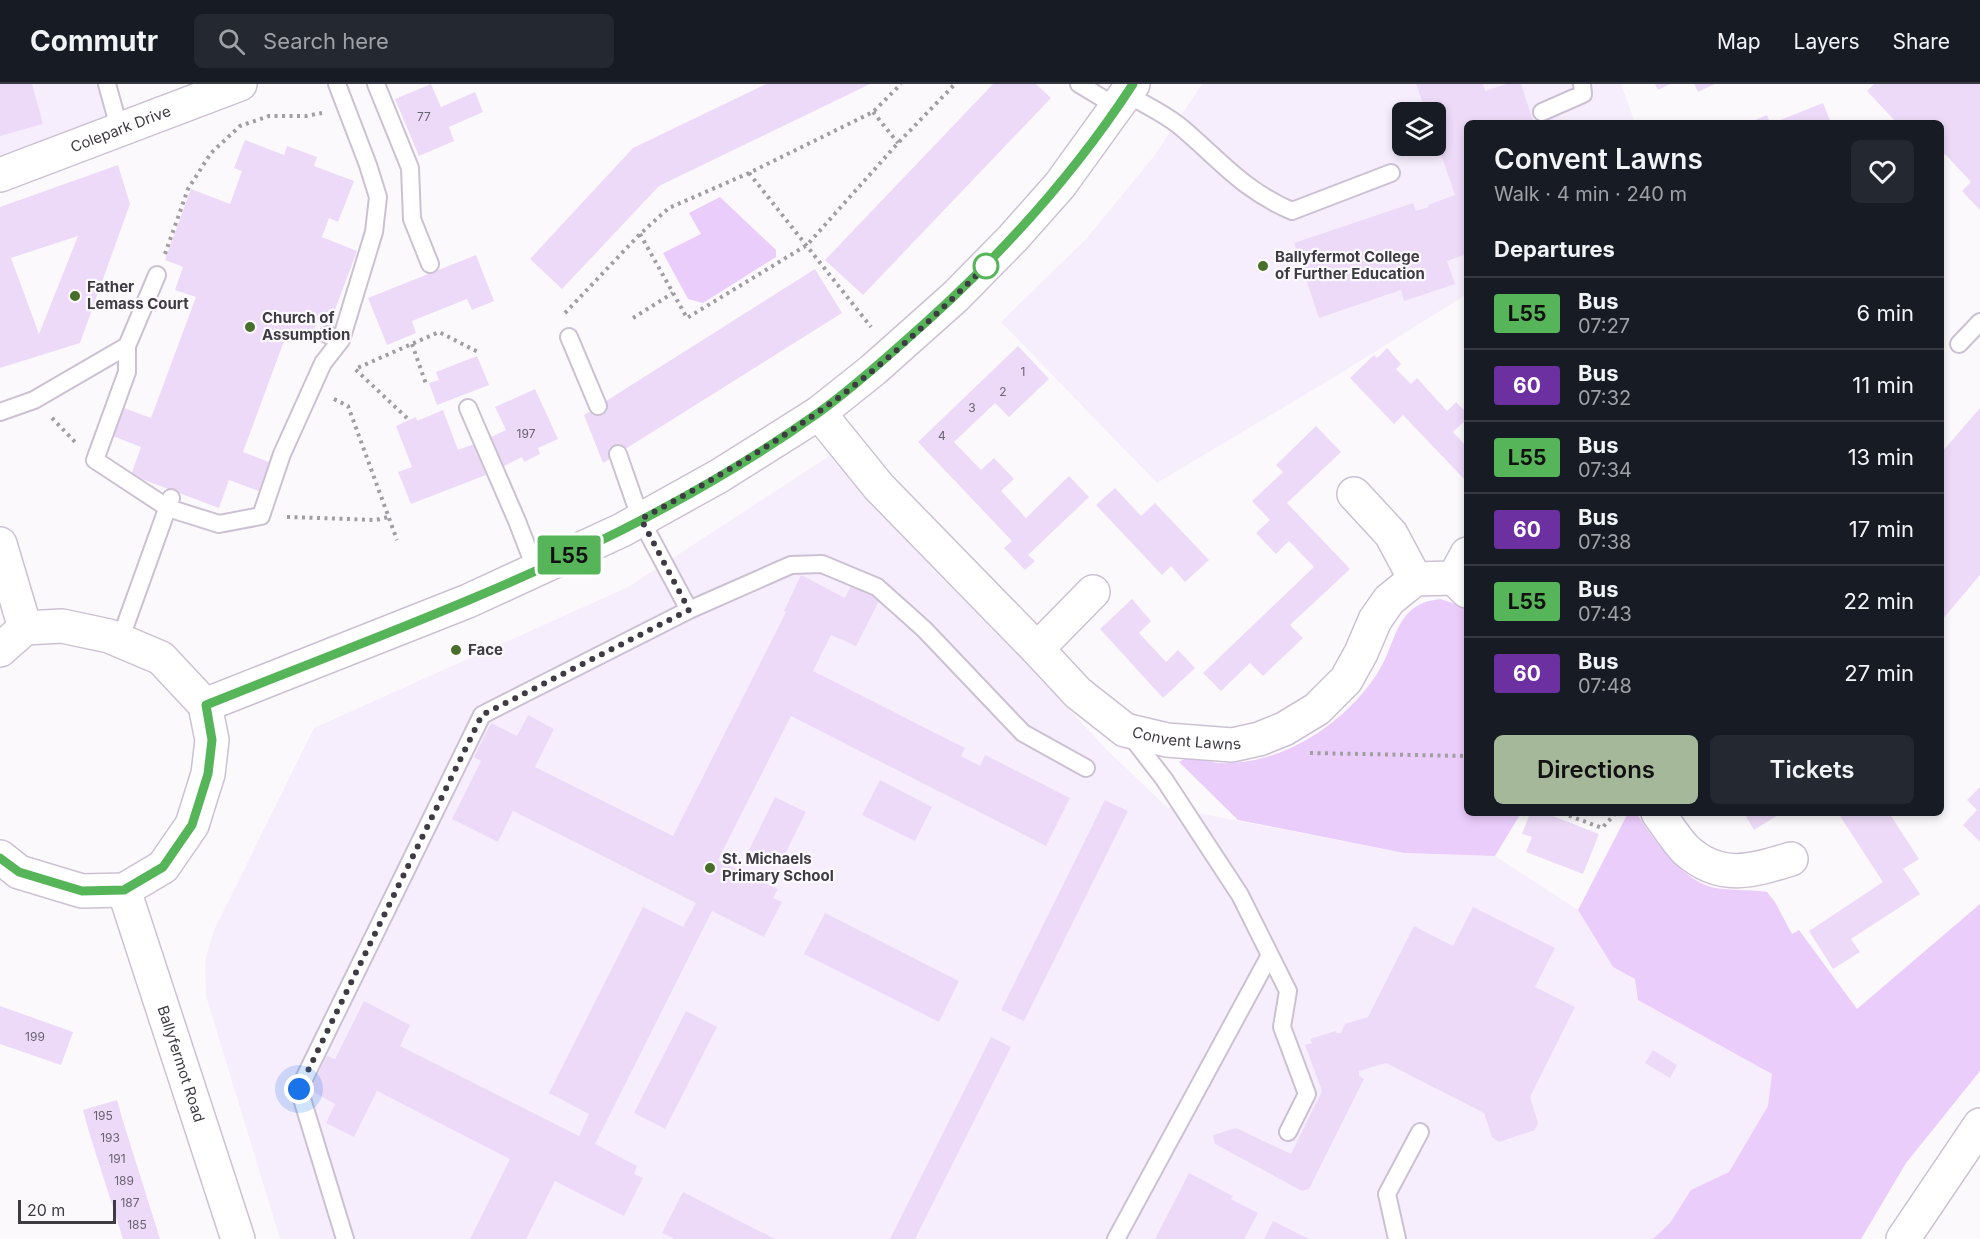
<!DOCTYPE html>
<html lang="en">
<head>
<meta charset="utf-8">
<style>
  :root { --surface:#171b24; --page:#242831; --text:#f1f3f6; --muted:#9ea1a6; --line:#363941; --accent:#a5b89a }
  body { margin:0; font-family:Inter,sans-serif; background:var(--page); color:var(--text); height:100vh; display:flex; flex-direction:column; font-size:22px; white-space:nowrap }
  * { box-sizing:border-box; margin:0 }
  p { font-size:20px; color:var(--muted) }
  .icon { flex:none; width:33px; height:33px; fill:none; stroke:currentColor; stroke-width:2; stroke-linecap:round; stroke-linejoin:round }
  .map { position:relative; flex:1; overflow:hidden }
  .details { position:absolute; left:1464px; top:36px; width:480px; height:696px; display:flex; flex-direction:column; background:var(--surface); border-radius:9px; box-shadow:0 3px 9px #0003 }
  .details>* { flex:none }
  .badge { padding:0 12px; border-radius:4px; font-size:21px; line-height:39px }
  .fabs { position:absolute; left:1392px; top:18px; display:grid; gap:12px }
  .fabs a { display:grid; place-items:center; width:54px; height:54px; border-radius:9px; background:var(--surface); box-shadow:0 3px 9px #0003; font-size:30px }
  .scale { position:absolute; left:18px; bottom:15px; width:98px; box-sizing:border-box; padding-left:6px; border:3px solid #3f3b42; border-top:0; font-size:16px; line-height:21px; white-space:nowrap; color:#3f3b42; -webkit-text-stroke:4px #fcf9fd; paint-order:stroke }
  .you { position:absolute; width:30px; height:30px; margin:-15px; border:4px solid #fff; border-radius:50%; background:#1a73e8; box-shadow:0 0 0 9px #1a73e833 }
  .map>.badge { position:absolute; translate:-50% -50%; box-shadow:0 0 0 3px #fff }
  h2 { padding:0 30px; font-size:22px; line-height:54px }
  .round { display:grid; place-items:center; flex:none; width:63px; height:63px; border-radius:9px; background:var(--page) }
  .overview { display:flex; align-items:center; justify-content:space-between; height:102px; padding:0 30px }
  h1 { font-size:28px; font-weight:600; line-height:45px }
  .action { display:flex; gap:12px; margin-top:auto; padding:12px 30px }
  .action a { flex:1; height:69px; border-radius:9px; background:var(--accent); color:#111; font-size:24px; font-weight:600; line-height:69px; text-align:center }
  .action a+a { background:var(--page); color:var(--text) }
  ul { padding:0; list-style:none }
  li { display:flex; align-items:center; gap:18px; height:72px; padding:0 30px; border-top:2px solid var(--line) }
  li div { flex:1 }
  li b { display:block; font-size:22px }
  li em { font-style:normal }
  li .badge { min-width:66px; font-weight:700; text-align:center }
  header { display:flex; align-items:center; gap:36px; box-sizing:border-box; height:84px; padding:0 30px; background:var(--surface); border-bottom:2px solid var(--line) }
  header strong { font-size:28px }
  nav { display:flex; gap:33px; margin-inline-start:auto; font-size:21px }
  .search { width:420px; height:54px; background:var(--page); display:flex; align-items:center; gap:15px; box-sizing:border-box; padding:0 21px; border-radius:9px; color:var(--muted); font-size:22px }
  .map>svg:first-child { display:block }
</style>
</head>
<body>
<header>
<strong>Commutr</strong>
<div class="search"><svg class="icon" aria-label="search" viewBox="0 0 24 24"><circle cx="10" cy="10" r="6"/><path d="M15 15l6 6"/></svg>Search here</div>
<nav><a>Map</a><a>Layers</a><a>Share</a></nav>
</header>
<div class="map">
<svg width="1980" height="1155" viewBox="0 0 1980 1155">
  <rect width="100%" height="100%" fill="#fcf9fd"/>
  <path fill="#f7eefd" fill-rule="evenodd" d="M0,0H99L109,33L0,72Z
    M1202,0H1621L1635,39H1467V210L1341,289L1157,399L1001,238L1087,154L1154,72ZM1402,28H1436V62H1402Z
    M831,371L1107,666L1167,723L1404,769L1495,772L1578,826L1613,883L1824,956L1694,1155H280L206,912L205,877L214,846L314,644L628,503Z"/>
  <path fill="#ebcdfc" d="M720,113L776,166V173L703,219L688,215L663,169L701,150L689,129Z
    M1441,515L1461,522L1467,528V729H1521L1495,772L1404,769L1238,736L1179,678L1192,671C1200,674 1210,678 1218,679C1281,682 1343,641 1377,590C1398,558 1394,519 1441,515Z
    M1628,729H1636C1653,754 1680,794 1711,803C1727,807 1749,805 1767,808L1775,818L1792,850L1799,846L1857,925L1980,820V987L1906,1079L1861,1155H1653L1670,1139L1691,1106L1729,1088L1768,1022L1772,990L1638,916L1635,895L1613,883L1578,826Z"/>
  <path fill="#eddaf8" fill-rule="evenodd" d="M0,0H32L43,40L0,52Z
    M431,0L441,23L475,8L483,28L449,43L454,57L419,72L395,15Z
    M766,0H870L659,102L562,205L530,175L633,64Z
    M993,0H1036L1051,14L863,211L825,176Z
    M1416,0H1483L1485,7L1506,0H1521L1534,39H1467V170L1447,177L1455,200L1404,217L1401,206L1319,234L1294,159L1413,119L1416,127L1429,123L1428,121L1455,111L1436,56V28H1426Z
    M1655,0H1670L1658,6Z
    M1694,0H1715L1698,8Z
    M1874,0H1980V126L1962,107L1971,98L1945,70L1941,74V39H1897L1867,7Z
    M1823,19L1831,39H1773Z
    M1767,31L1770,39H1748Z
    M245,56L284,71L287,62L317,73L314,82L354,97L338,138L329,134L322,153L357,167L330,239L318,235L310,257L287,249L243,368L269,378L259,407L229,396L219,424L131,391L141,363L113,352L124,324L151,334L196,213L175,206L183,183L165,176L191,105L230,120L242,87L234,84Z
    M118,81L130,120L80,259L0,284V123ZM78,152L39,250L11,174Z
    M476,171L494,217L472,226L467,215L412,237L416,249L387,261L368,214Z
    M815,185L842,229L603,379L584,331Z
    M1018,262L1049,295L1009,333L995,319L954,358L981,386L994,374L1014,395L1001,407L1026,434L1069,392L1089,413L1028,471L1035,477L1025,486L1004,464L1012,457L918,358Z
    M1387,264L1401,280L1396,285L1411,300L1417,294L1447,327L1456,318L1467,329V335L1453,348L1467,363V398L1403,331L1394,340L1350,294L1374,271L1377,274Z
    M477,272L489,301L437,321L429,299L439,296L436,288Z
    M535,305L558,355L538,364L540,370L524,378L522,373L502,383L489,354L506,346L495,323Z
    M1980,324V491L1941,537V369Z
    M443,326L458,366L474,360L486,391L411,420L398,388L412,383L396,342L416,333L417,337Z
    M1316,342L1341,368L1287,419L1350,485L1290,541L1303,554L1263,592L1250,579L1221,607L1203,589L1314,483L1289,457L1276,470L1256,449L1270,436L1252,417L1283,388L1276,381Z
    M1115,404L1141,432L1155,419L1209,476L1185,498L1171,482L1162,491L1096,421Z
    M801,491L845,514L852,500L880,515L856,562L831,551L813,587L965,664L961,672L980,682L985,671L1070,714L1046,762L791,632L718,776L778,805L773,814L782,818L764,853L712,827L595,1060L637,1082L634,1090L643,1094L624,1132L555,1097L526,1155H470L510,1075L377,1007L354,1053L326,1039L335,1020L310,1006L327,972L335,975L364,917L410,941L400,962L579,1052L589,1030L549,1009L643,823L683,843L696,819L513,727L498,758L452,735L481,677L474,673L491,639L517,652L528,631L554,645L535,683L673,752L786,528L784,527Z
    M1132,515L1151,537L1139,549L1166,578L1178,566L1195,584L1163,614L1100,545Z
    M880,696L932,723L915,757L862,731Z
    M1980,703V758L1963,741L1977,726L1967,716Z
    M775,713L806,728L779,782L749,766Z
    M1105,716L1128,727L1024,937L1001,926Z
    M1530,729H1545L1599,750L1583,790L1526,768L1532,753L1522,750Z
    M1744,729H1781L1754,746Z
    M1838,729H1889L1919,775L1903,785L1920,810L1851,855L1860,868L1833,885L1809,847L1883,798Z
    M1473,823L1555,864L1535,903L1575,923L1530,1013L1538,1039L1535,1046L1499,1058L1492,1053L1484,1029L1386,979L1359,987V992L1364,995L1309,1105L1302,1107L1215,1060L1213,1051L1236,1044L1291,1070L1322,1007L1305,961L1312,959L1310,955L1336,947V949H1341L1345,940L1368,933L1414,842L1453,862Z
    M825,829L959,897L939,938L804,870Z
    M0,922L73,948L61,981L0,960Z
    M686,927L717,943L665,1045L634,1029Z
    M991,953L1011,963L915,1155H890Z
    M1653,966L1677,981L1670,994L1645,979Z
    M117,1016L123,1037L160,1155H123L89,1048L83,1026Z
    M1189,1089L1233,1112L1231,1115L1258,1129L1244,1155H1155Z
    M683,1108L775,1155H675L662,1149Z
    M1273,1137L1309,1155H1264Z"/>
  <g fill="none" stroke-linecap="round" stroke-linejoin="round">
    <g stroke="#ccc1d3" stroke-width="20">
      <path id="service" d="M107,0L120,47
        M376,0L410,84L412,135L430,180
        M1079,0L1117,23
        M1127,10C1145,21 1166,30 1182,44C1221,77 1243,106 1292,127L1391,89
        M1542,28L1583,10L1582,0
        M328,251L341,256L374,148L378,113L368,81L337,0
        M569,253L598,322
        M1959,260L1980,238
        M127,262V288L95,376L168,424L219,440L261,432L282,370L323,279L341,256
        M468,324L517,437L536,486
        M0,328L34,316L127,262L157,191
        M618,370L641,436L689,526
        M120,556L171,414
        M1130,651L1164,695L1240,811L1288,907L1282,943L1307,1010L1288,1048
        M345,1155L299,1005L482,631L689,526L791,481L822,480L877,503L924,545L1023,649L1086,684
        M1116,1155L1270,871
        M1397,1155L1387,1110L1420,1048"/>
    </g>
    <g stroke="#ccc1d3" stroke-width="36">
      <g id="minor">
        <path id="s1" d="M0,91L240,0"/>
        <path id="s2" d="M819,329L879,403L1037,565L1078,609L1125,646L1167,656L1232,661L1259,655L1284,645L1317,625L1346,596L1361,569L1375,536L1389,516L1415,495L1454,494L1467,507"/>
        <path d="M1354,410L1391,450L1415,495"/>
        <path d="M1454,494L1467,470"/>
        <path d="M1037,565L1093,508"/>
        <path d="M1658,729C1667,741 1676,756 1686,766C1720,797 1752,787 1791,775"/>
      </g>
    </g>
    <g stroke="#ccc1d3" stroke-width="36">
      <g id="secondary">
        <path d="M0,460L25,544"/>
        <path d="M0,566L25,544L62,542L109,552L161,574L205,621L212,656L208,690L192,741L163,783L124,806L82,807L19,788L0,773"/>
        <path d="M205,621L468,517L622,446L719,392L819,329L873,286L956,212L1013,154L1060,101L1133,0"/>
        <path id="s3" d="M124,806L238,1155"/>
        <path d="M1903,1155L1980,1041"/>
      </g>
    </g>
    <path stroke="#a19ea3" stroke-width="4" stroke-dasharray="3 4.5" stroke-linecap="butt" d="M873,28L898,59
      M749,89L871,243
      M640,150L687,234L807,161L898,59L955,0
      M165,170L188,105L211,69L240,42L269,32H306L322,29
      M565,229L640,150L669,124L749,89L873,28L901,0
      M633,234L673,209
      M412,260L426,300
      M334,315L348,322L397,456
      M52,334L76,359
      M407,334L355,285L439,248L480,269
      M287,433L376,436L388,433
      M1310,669L1467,672
      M1562,729L1602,744L1616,729"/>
    <use href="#service" stroke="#fff" stroke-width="16"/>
    <use href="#minor" stroke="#fff" stroke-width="33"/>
    <use href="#secondary" stroke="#fff" stroke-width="33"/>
  </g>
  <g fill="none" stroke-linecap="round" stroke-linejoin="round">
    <g stroke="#fff" stroke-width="14">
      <path id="line" d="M0,774L19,788L82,807L124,806L163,783L192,741L208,690L212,656L206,621C345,565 487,514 622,446C689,412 756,373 818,329C849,307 878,281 906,256C993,180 1070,97 1133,0"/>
    </g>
    <use href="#line" stroke="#56b559" stroke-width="9"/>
    <path stroke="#3f3b42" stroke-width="6" stroke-dasharray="0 10.8" d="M299,1005L482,631L689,526L641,435C701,403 761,368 817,329C878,287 933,234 986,182"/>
  </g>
  <circle fill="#fff" stroke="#56b559" stroke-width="3" cx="986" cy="182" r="12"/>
  <g fill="#486f2a" stroke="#fcf9fd" stroke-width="2">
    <circle cx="1263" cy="182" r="6"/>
    <circle cx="75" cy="212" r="6"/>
    <circle cx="250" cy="243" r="6"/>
    <circle cx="456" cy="566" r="6"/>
    <circle cx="710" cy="784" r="6"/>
  </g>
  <g text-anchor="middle" stroke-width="4.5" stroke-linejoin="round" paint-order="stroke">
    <g font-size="12" fill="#6a6370">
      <text x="424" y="37">77</text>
      <text x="1023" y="292">1</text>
      <text x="1003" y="312">2</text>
      <text x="972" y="328">3</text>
      <text x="526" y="354">197</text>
      <text x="942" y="356">4</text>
      <text x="35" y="957">199</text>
      <text x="103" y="1036">195</text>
      <text x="110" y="1058">193</text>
      <text x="117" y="1079">191</text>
      <text x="124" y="1101">189</text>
      <text x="130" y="1123">187</text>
      <text x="137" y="1145">185</text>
    </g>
    <g font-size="15" fill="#3f3b42" stroke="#fcf9fd">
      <text dy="5" stroke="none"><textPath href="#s1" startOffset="129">Colepark Drive</textPath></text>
      <text dy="5" stroke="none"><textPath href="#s2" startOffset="504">Convent Lawns</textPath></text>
      <text dy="5" stroke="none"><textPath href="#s3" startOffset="183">Ballyfermot Road</textPath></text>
    </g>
    <g font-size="15" font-weight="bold" fill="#3f3b42" stroke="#fcf9fd" text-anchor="start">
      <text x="1275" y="178">Ballyfermot College<tspan x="1275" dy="17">of Further Education</tspan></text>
      <text x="87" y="208">Father<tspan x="87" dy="17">Lemass Court</tspan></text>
      <text x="262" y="239">Church of<tspan x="262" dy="17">Assumption</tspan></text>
      <text x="468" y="571">Face</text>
      <text x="722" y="780">St. Michaels<tspan x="722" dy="17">Primary School</tspan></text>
    </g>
  </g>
</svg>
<div class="fabs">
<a><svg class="icon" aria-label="layers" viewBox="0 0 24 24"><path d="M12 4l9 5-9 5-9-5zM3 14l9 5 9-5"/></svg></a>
</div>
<div class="scale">20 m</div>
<div class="you" style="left:299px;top:1005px"></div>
<b class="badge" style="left:569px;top:471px;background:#56b559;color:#111">L55</b>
<section class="details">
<div class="overview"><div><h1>Convent Lawns</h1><p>Walk · 4 min · 240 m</p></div><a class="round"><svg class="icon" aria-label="heart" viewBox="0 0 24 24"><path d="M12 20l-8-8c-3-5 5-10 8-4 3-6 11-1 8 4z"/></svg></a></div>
<h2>Departures</h2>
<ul>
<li><span class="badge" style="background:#56b559;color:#111">L55</span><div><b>Bus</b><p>07:27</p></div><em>6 min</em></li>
<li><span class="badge" style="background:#6c30a1;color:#fff">60</span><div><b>Bus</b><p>07:32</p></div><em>11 min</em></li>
<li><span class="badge" style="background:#56b559;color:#111">L55</span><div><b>Bus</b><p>07:34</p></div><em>13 min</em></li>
<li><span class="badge" style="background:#6c30a1;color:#fff">60</span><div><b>Bus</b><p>07:38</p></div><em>17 min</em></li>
<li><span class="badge" style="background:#56b559;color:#111">L55</span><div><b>Bus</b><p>07:43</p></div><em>22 min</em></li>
<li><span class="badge" style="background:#6c30a1;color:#fff">60</span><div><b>Bus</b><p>07:48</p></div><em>27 min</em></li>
</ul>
<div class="action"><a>Directions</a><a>Tickets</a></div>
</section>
</div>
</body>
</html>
